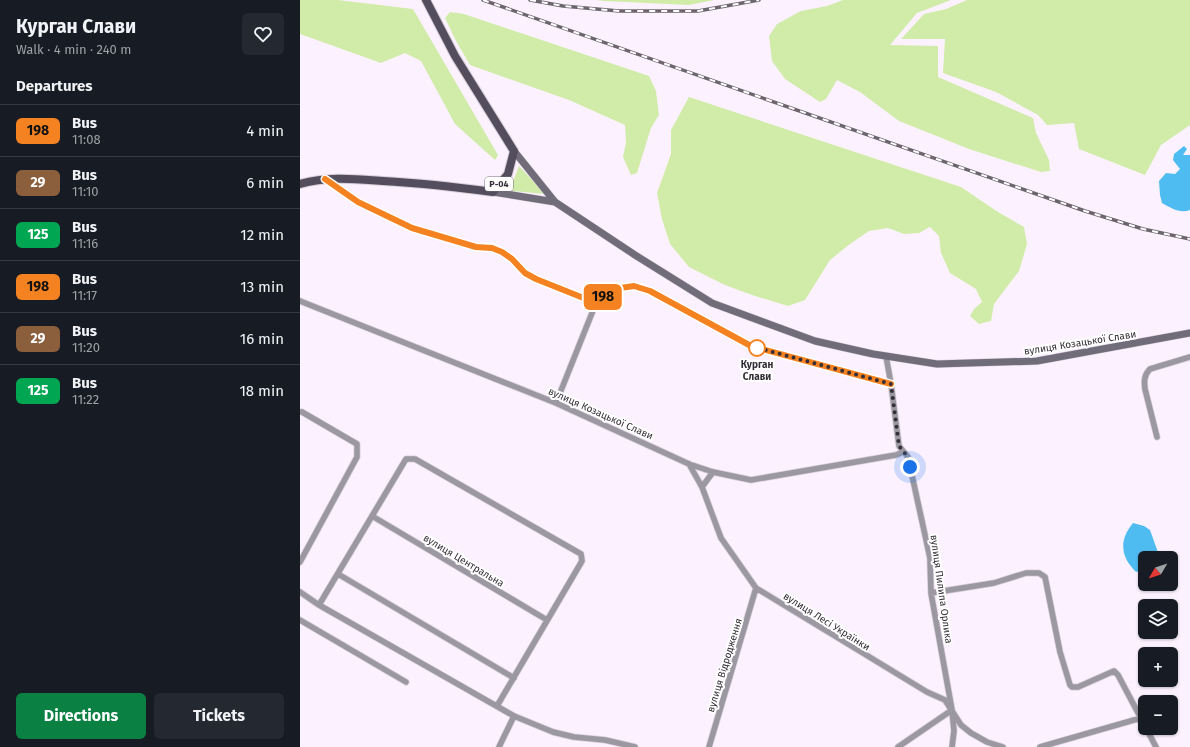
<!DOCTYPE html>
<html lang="en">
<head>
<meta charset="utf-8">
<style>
  :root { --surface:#171b24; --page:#242831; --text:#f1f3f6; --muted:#9ea1a6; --line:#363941; --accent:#0b8043 }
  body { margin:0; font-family:"Fira Sans",sans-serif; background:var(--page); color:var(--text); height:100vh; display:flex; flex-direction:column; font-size:15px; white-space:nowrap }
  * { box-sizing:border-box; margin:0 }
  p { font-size:13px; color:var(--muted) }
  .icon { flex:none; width:22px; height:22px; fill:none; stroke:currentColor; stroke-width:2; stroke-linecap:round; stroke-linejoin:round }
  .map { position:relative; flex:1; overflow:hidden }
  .side { display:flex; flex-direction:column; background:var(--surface); width:300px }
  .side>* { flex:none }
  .badge { padding:0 8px; border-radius:6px; font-size:14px; line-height:26px }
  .needle { width:26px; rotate:231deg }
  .buttons { position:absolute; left:838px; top:551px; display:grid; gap:8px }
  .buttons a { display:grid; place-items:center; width:40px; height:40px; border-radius:6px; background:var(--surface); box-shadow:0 1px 3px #0004; font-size:20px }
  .you { position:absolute; width:20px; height:20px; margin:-10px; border:3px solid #fff; border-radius:50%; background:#1a73e8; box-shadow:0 0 0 6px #1a73e833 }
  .map>.badge { position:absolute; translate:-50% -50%; box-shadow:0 0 0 2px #fff }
  h2 { padding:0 16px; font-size:15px; line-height:36px }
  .round { display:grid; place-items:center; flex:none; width:42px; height:42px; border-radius:6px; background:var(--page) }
  .headline { display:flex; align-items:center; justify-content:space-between; height:68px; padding:0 16px }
  h1 { font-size:19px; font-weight:700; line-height:30px }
  .action { display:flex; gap:8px; margin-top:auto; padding:8px 16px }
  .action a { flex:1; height:46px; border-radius:6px; background:var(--accent); color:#fff; font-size:16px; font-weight:700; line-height:46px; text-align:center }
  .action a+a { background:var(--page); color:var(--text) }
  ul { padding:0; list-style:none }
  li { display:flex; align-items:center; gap:12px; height:52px; padding:0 16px; border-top:1px solid var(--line) }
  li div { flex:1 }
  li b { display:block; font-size:15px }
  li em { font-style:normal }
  li .badge { min-width:44px; font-weight:700; text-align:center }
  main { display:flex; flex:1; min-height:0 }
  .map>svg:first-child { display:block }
</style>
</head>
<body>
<main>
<section class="side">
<div class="headline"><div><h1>Курган Слави</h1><p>Walk · 4 min · 240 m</p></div><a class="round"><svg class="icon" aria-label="heart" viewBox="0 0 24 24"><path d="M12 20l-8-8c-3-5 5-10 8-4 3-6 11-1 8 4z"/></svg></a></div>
<h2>Departures</h2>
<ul>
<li><span class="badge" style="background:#f58220;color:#111">198</span><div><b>Bus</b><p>11:08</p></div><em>4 min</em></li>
<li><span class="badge" style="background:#8b5e3c;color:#fff">29</span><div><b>Bus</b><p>11:10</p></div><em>6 min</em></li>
<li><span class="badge" style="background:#00a651;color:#fff">125</span><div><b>Bus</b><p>11:16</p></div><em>12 min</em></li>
<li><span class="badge" style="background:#f58220;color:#111">198</span><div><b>Bus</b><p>11:17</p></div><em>13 min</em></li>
<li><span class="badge" style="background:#8b5e3c;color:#fff">29</span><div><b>Bus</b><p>11:20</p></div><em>16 min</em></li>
<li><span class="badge" style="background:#00a651;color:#fff">125</span><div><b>Bus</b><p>11:22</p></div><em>18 min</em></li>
</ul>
<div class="action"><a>Directions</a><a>Tickets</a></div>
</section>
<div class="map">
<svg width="890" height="747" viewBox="0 0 890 747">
  <rect width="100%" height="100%" fill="#fcf2ff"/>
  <path fill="#d1eba9" d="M0,0H38L113,9L198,155L195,160L155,124L121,61L105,53L81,63L0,34Z
    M296,0H414L389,5L304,1Z
    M543,0H651L617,13L590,45L638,46V77L733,118L736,133L749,160L750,171L741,172L669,149L599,121L560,92L537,80L526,99L520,102L485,79L472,61L469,36L477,24L501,11L527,6Z
    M667,0H890V125L861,145L845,175L779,149L774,123L747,125L738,115L696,92L643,73L645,39H601L624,14L646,9Z
    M150,12L164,14L349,76L356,91L359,115L351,128L337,173L331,175L323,157L326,143L325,125L269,100L170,65L156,41L145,18Z
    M389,97L661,187L698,212L724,227L727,244L719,271L694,304L691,321L679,324L670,316L674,309L682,302L676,289L650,273L641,253L639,236L630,227L619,233L604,234L588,228L569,231L550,244L530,260L505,300L488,306L452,295L425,285L389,267L370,244L362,219L357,193L371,154V130Z
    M219,166L245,194L202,190L214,179Z"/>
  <path fill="#4ebcf1" d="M884,146L887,149L883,155H890V210C880,214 871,208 862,203L860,195L859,181L866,173L875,174L880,169L873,160L874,154Z
    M833,523L844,526L850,530L860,558H845V569L836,572C820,556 819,540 833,523Z"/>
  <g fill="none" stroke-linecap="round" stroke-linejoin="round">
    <g stroke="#d8cfdb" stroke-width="7">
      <path id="street" d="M26,179L58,202L112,228L176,247L192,248L202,251L212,259L225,273L237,279L296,303L313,289L334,286L350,291L451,346L591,384
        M0,301L256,403L389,464L413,472L451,480L596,455L603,452
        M586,356L591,384L599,446L608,457L630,558L631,593L652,710L654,731L652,747
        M256,403L296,303
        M857,437L845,389C844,381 844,375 850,369L890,357
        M389,464L402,487L421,538L456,588L627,692L645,700L661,725L671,733L687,742L703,747
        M402,487L413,472
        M72,516L247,620
        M0,562L57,457V444L2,412
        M38,574L214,678
        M0,592L19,605L214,716L253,732L274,737L305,740L335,747
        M631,593L694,583L726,573H739L745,577L760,652L770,685L772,687H778L814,671L818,675L845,726
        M19,605L106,459H115L281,554L282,561L197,706
        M0,620L106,682
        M846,728L856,747
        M199,747L214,716
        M409,747L456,588
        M598,747L652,710
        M740,747L841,718"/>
    </g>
    <g stroke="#d8cfdb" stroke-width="8">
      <path id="secondary" d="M214,151L255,202L335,255L412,303L515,341L573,354L637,364L737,361L890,333
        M193,192L255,202"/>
    </g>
    <g stroke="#d8cfdb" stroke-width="10">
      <path id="primary" d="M0,184C27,176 55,179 83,181C120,183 156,187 193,192L208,174L214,151L155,56L126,0"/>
    </g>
    <use href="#street" stroke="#9b98a2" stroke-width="5.5"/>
    <use href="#secondary" stroke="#716c7a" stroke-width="7"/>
    <use href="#primary" stroke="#534d5e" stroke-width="8"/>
    <g stroke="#6c656e" stroke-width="3.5">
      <path id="rail" d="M183,0L785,211L843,229L890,239
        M230,0L263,6L319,11H398L459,0"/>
    </g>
    <use href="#rail" stroke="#fff" stroke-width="2" stroke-dasharray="6" stroke-linecap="butt"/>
  </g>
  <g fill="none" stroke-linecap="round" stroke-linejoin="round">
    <g stroke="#fff" stroke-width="9">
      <path id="line" d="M25,179L58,202L112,228L176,247L192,248L202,252L212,259L225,273L236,279L296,303L313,289L334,286L350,291L451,346L591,384"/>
    </g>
    <use href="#line" stroke="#f58220" stroke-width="6"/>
    <path stroke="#352f37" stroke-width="4" stroke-dasharray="0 7.2" d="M457,348L451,346L591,384L599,446L608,457L610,467"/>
  </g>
  <circle fill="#fff" stroke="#f58220" stroke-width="2" cx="457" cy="348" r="8"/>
  <g text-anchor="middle" stroke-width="4" stroke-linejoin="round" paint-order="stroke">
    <rect fill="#fff" stroke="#726d73" stroke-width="1" x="185" y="177" width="28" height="14" rx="3"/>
    <g font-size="9" font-weight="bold" fill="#352f37">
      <text x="199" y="187">Р-04</text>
    </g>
    <g font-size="10" fill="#352f37" stroke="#fff">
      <text transform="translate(780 342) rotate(-9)" y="4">вулиця Козацької Слави</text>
      <text transform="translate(301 413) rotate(24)" y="4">вулиця Козацької Слави</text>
      <text transform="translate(164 560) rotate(31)" y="4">вулиця Центральна</text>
      <text transform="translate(642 589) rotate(82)" y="4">вулиця Пилипа Орлика</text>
      <text transform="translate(527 621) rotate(32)" y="4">вулиця Лесі Українки</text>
      <text transform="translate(424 665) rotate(-73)" y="4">вулиця Відродження</text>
    </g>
    <g font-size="10" font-weight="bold" fill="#352f37" stroke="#fff">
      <text x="457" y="368">Курган<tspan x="457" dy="12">Слави</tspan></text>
    </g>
  </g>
</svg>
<div class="buttons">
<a><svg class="needle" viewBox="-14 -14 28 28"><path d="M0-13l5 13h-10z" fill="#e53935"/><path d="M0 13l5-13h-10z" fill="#9ea1a6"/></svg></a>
<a><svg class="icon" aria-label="layers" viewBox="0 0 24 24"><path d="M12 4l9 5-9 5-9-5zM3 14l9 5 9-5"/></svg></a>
<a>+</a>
<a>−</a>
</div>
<div class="you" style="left:610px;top:467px"></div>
<b class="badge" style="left:303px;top:297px;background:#f58220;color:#111">198</b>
</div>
</main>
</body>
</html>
